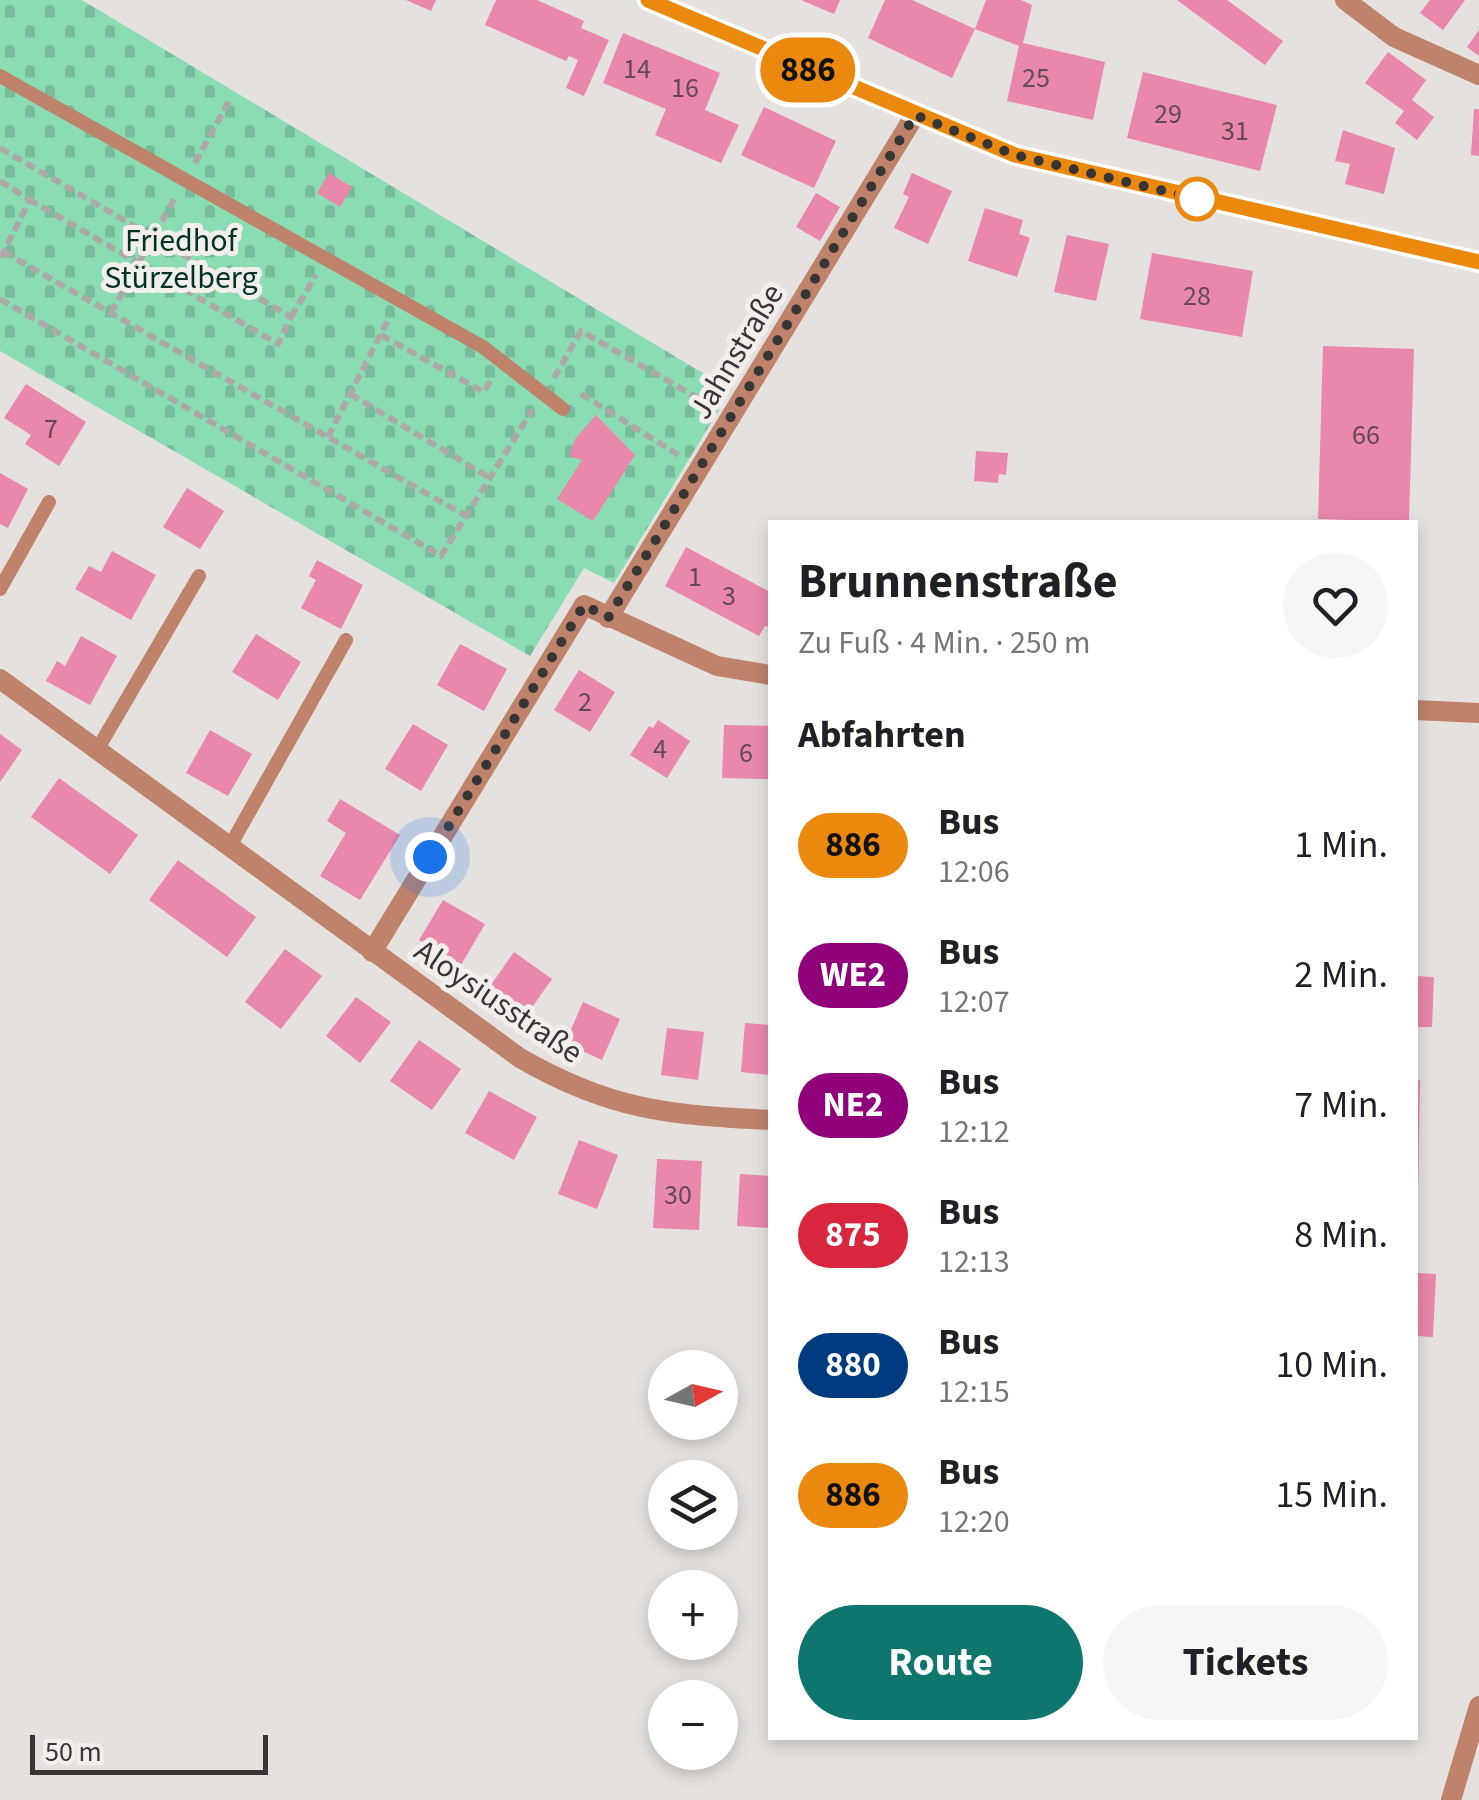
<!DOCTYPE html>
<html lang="de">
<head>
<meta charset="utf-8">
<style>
  :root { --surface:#fff; --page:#f6f6f6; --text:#202124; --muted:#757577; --accent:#0f766e }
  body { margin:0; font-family:"Source Sans 3",sans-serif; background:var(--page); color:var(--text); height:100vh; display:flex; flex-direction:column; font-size:38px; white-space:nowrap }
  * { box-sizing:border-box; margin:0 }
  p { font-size:32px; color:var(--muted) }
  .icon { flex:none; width:55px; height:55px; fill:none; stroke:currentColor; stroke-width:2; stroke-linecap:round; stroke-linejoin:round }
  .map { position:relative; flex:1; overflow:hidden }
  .sheet { position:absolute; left:768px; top:520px; width:650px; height:1220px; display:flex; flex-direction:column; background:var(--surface); border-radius:0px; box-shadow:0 5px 15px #0003 }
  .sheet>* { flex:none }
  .badge { padding:0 20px; border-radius:32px; font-size:35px; line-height:65px }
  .needle { width:65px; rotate:82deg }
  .controls { position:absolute; left:648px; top:1350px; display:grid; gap:20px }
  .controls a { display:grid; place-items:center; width:90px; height:90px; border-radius:50%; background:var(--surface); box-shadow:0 5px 15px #0003; font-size:50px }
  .scale { position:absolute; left:30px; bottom:25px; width:238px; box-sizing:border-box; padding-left:10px; border:5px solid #373635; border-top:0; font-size:28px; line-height:35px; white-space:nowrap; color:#373635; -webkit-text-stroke:8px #f2eeec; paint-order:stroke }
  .you { position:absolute; width:50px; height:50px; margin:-25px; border:8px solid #fff; border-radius:50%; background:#1a73e8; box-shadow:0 0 0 15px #1a73e833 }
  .map>.badge { position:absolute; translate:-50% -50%; box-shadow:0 0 0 5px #fff }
  h2 { padding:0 30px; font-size:38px; line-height:90px }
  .round { display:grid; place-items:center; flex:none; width:105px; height:105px; border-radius:52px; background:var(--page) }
  .head { display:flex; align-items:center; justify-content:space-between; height:170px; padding:0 30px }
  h1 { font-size:48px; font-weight:700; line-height:75px }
  .primary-button { display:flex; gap:20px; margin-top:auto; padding:20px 30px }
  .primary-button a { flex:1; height:115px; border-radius:60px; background:var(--accent); color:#fff; font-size:40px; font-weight:700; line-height:115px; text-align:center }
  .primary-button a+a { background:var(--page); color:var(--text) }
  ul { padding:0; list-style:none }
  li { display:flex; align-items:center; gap:30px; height:130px; padding:0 30px }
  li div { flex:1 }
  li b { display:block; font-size:38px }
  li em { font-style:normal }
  li .badge { min-width:110px; font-weight:700; text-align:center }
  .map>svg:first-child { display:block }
</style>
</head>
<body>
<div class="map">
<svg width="1479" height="1800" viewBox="0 0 1479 1800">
  <defs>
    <pattern id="cemetery-stones" width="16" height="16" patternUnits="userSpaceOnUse" patternTransform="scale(2.5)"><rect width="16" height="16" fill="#8adcb3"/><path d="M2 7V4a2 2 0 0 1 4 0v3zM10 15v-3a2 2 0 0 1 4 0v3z" fill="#78bd9b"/></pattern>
  </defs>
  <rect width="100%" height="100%" fill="#e5e1de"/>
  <path fill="url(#cemetery-stones)" d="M0,0H82L731,390L614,583L584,568L530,656L0,351Z"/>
  <path fill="#e987ad" d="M406,0H436L431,11Z
    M496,0H537L584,21L581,28L609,40L584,96L566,88L578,60L569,56L566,61L485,25Z
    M801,0H840L834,14Z
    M885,0H912L975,29L952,78L868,38Z
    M986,0H1021L1032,5L1023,43L1105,62L1093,120L1007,101L1019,46L975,29Z
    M1177,0H1227L1283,41L1265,65Z
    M1430,0H1465L1443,30L1420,13Z
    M1479,30V56L1467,47Z
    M623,33L720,73L705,110L739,125L721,163L655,135L666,109L603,83Z
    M1388,52L1426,80L1412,100L1434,117L1417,140L1395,123L1404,111L1365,83Z
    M1143,72L1277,105L1260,171L1127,138Z
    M764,107L836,141L814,188L741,155Z
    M1474,109H1479V156L1471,155Z
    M1343,130L1395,148L1384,194L1345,184L1350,164L1335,161Z
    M329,173L352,187L340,207L317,193Z
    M912,173L952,191L928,244L894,228L909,197L903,194Z
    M816,193L840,207L820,241L796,227Z
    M985,208L1023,220L1019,234L1030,238L1017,277L968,261Z
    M1067,235L1109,244L1096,301L1054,292Z
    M1152,253L1253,271L1242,337L1140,319Z
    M1323,346L1414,349L1409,522L1318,519Z
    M26,384L86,422L59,466L25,444L31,435L4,418Z
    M596,415L635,455L593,521L557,499L582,460L569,456L575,439Z
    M976,451L1008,453L1006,475L999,474L998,483L974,481Z
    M0,473L28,489L8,528L0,524Z
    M187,488L224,511L200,549L163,527Z
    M686,547L770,592V627L765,626L759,636L665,586Z
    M112,551L156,575L131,620L75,589L89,566L101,572Z
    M317,560L363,585L341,629L301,608L316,580L309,576Z
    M256,634L301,662L278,700L232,672Z
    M81,636L117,656L90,705L46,681L57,661L65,666Z
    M460,644L507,669L484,711L437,685Z
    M579,670L615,692L590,732L554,710Z
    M658,720L690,741L667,778L630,755L649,726L653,728Z
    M413,724L448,745L421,791L385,769Z
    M724,725L770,726L768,779L722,778Z
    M210,730L252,754L228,796L186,773Z
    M0,734L22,750L0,782Z
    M59,778L138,835L110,874L31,817Z
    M340,799L400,835L360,900L320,876L346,833L327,821Z
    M178,860L256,917L227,957L149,900Z
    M443,900L485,924L461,965L419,940Z
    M285,949L322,976L281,1029L245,1002Z
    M514,952L552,979L526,1016L488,989Z
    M1415,976L1434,977L1432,1027H1415Z
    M356,997L391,1022L360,1063L326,1036Z
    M583,1002L620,1019L602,1060L565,1043Z
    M745,1023L770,1025V1075L741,1072Z
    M667,1028L704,1032L698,1080L661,1075Z
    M419,1040L461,1069L432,1110L390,1081Z
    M1415,1079L1420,1080L1418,1200H1415Z
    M489,1091L537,1117L514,1160L465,1133Z
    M579,1140L618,1155L597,1209L558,1194Z
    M657,1159L702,1161L699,1230L653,1228Z
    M740,1174L770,1176V1228L737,1226Z
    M1415,1273L1436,1274L1433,1337L1415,1336Z"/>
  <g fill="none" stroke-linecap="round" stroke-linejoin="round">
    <path stroke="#aca9a7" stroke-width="6" stroke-dasharray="10 5" stroke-linecap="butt" d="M0,148L291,317L278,344L30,200
      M195,163L230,99
      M0,181L30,200L0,259
      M4,252L466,516
      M0,299L441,556L533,409
      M111,313L176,196
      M291,317L316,275
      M381,335L484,392L492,378
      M554,378L581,331L710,405
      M350,394L490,478
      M581,394L680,456
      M328,437L389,318"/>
    <path stroke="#bf826b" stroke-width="14" d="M0,76L483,347L563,409
      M0,589L49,502
      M97,750L199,576
      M230,846L346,640"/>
    <path stroke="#bf826b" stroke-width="20" d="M648,0L1015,155L1479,262
      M1345,0L1394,37L1479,75
      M608,618L915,115
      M0,679L520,1058C610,1110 668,1115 770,1120
      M1415,710L1479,713
      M372,952L584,605L717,666L770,675
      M1451,1800L1479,1706"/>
  </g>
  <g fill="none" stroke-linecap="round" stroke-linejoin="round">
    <g stroke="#fff" stroke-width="22">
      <path id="line" d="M648,0L1015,155L1479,262"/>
    </g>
    <use href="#line" stroke="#eb880e" stroke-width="15"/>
    <path stroke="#373635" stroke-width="10" stroke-dasharray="0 18" d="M430,857L584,605L608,618L915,115L1015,155L1197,199"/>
  </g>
  <circle fill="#fff" stroke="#eb880e" stroke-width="5" cx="1197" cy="199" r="20"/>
  <g text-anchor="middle" stroke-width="10" stroke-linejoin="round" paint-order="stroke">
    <g font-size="28" fill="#644a53">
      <text x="637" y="78">14</text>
      <text x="1036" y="87">25</text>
      <text x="685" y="97">16</text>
      <text x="1168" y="123">29</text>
      <text x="1235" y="140">31</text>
      <text x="1197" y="305">28</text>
      <text x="51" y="438">7</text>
      <text x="1366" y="444">66</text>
      <text x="695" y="586">1</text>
      <text x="729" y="605">3</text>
      <text x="585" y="711">2</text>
      <text x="660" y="758">4</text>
      <text x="746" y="762">6</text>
      <text x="678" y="1204">30</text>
    </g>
    <g font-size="32" fill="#003320" stroke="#f2eeec">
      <text x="181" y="251">Friedhof<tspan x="181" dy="37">Stürzelberg</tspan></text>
    </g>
    <g font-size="32" fill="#373635" stroke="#f2eeec">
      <text transform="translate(736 351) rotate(-59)" y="11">Jahnstraße</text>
      <text transform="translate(499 1001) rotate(34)" y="11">Aloysiusstraße</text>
    </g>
  </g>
</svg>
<div class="controls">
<a><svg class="needle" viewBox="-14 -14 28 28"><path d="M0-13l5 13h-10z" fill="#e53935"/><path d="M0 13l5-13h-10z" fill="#757577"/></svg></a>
<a><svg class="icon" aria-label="layers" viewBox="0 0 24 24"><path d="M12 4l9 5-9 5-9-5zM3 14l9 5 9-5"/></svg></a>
<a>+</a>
<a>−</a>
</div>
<div class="scale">50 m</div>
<div class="you" style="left:430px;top:857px"></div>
<b class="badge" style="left:808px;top:70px;background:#eb880e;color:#111">886</b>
<section class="sheet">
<div class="head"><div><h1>Brunnenstraße</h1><p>Zu Fuß · 4 Min. · 250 m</p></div><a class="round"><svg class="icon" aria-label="heart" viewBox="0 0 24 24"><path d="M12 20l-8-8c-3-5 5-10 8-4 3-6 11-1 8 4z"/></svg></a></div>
<h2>Abfahrten</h2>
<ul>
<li><span class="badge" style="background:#eb880e;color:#111">886</span><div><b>Bus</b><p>12:06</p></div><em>1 Min.</em></li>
<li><span class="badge" style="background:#91007b;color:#fff">WE2</span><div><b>Bus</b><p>12:07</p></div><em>2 Min.</em></li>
<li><span class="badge" style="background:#91007b;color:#fff">NE2</span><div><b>Bus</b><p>12:12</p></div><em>7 Min.</em></li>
<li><span class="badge" style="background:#d7263d;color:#fff">875</span><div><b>Bus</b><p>12:13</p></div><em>8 Min.</em></li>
<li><span class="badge" style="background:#003b80;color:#fff">880</span><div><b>Bus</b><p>12:15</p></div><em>10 Min.</em></li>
<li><span class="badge" style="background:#eb880e;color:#111">886</span><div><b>Bus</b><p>12:20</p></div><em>15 Min.</em></li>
</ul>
<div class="primary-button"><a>Route</a><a>Tickets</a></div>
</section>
</div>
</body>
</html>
